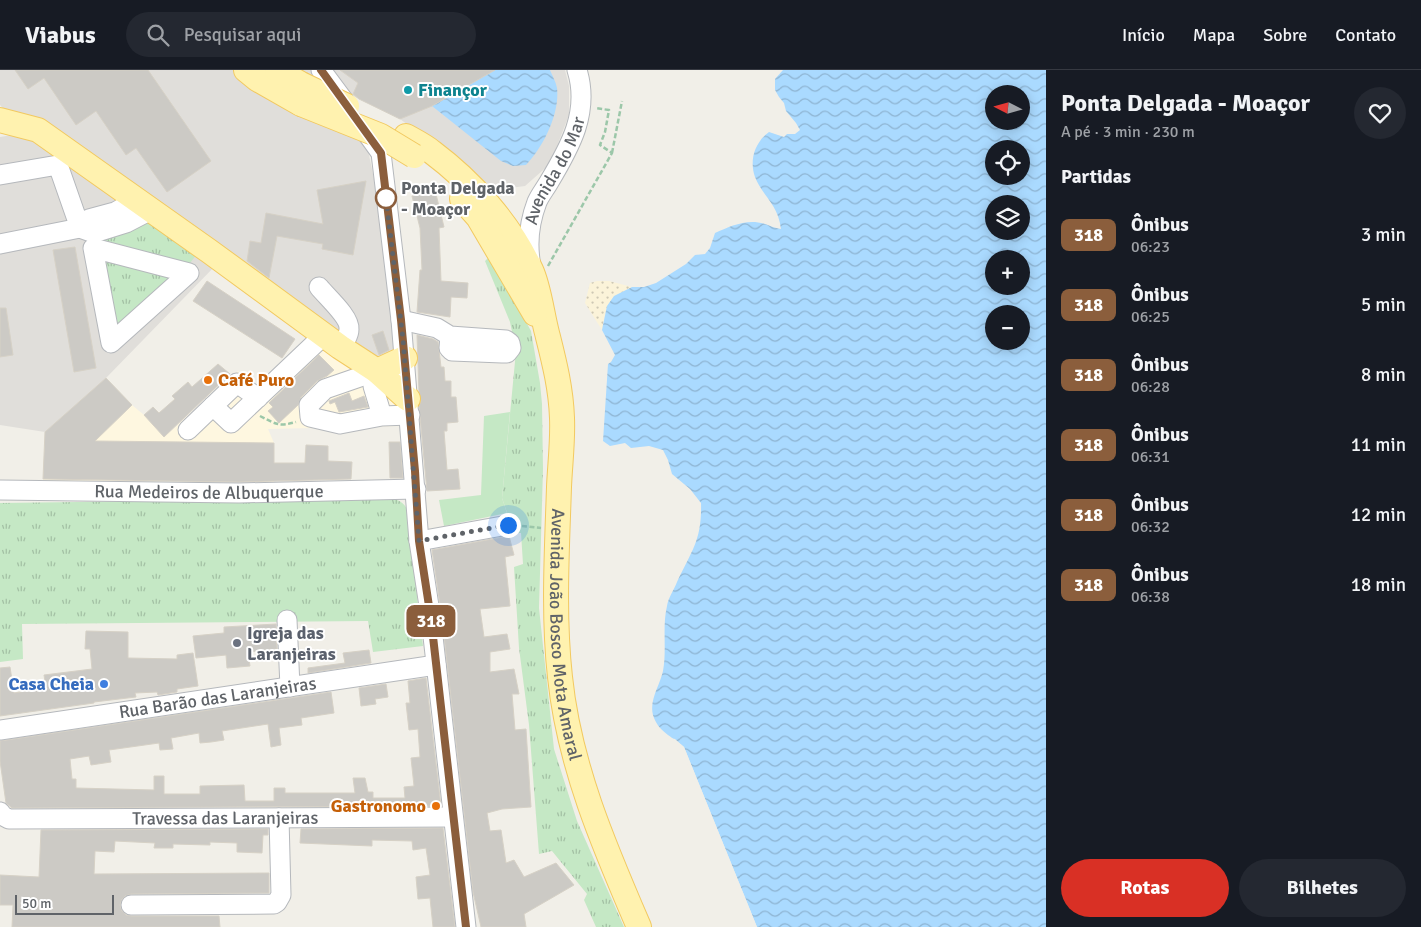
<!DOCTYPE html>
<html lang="pt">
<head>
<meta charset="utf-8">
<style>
  :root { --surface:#171b24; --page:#242831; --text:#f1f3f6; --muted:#9ea1a6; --line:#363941; --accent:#d93025 }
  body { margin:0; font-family:Signika,sans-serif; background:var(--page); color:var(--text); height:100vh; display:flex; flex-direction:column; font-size:19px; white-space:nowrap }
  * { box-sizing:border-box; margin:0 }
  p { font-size:16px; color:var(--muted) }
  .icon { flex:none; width:28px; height:28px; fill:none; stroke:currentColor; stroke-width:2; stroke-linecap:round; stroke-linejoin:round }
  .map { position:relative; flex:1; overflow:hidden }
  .sheet { display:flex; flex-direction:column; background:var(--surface); width:375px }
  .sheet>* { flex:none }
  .badge { padding:0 10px; border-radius:8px; font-size:18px; line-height:32px }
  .needle { width:32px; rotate:276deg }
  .tools { position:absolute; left:985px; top:15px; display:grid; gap:10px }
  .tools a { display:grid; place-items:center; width:45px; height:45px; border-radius:50%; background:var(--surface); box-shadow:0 2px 12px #0003; font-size:25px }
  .scale { position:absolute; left:15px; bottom:12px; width:99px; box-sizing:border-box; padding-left:5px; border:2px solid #5f6368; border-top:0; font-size:14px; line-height:18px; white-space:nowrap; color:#5f6368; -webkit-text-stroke:4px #fff; paint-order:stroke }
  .you { position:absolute; width:25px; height:25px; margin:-12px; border:4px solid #fff; border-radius:50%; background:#1a73e8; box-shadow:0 0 0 8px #1a73e833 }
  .map>.badge { position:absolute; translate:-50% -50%; box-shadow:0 0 0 2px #fff }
  h2 { padding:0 15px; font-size:19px; line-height:45px }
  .round { display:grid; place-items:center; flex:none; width:52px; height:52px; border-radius:26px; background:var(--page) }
  .overview { display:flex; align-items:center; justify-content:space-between; height:85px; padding:0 15px }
  h1 { font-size:24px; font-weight:700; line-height:38px }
  .primary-button { display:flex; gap:10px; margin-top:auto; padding:10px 15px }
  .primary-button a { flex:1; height:58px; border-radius:30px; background:var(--accent); color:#fff; font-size:20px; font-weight:700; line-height:58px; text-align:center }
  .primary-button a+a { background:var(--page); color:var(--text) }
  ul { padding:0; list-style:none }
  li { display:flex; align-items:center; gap:15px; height:70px; padding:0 15px }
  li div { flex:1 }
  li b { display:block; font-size:19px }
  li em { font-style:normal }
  li .badge { min-width:55px; font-weight:700; text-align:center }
  header { display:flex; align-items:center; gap:30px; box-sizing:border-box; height:70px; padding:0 25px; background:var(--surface); border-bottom:1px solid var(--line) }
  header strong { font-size:24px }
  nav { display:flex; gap:28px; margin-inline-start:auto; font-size:18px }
  .search { width:350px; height:45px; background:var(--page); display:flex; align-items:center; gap:12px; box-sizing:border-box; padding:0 18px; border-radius:28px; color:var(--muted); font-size:19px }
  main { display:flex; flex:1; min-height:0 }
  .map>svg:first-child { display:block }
</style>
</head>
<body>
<header>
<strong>Viabus</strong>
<div class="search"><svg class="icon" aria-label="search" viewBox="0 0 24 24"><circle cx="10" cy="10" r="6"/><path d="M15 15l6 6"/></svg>Pesquisar aqui</div>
<nav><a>Início</a><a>Mapa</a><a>Sobre</a><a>Contato</a></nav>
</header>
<main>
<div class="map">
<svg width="1046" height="857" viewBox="0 0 1046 857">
  <defs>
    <pattern id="grass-tufts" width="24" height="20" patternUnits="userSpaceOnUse" patternTransform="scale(1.25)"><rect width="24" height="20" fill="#c5e8c5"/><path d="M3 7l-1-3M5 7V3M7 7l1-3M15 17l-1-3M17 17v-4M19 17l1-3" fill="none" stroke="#a3c0a4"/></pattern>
    <pattern id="sand-dots" width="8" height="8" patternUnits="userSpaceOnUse" patternTransform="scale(1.25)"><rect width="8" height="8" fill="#fbf3d9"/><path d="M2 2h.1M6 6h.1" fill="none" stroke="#cec8b4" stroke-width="1.8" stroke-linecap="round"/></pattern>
    <pattern id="water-waves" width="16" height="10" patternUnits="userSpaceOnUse" patternTransform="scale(1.25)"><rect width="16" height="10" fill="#aadaff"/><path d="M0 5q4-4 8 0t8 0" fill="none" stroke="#8eb4d2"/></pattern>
  </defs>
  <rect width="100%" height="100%" fill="#f1efe8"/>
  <path fill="#fef7e0" d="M312,262L401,336L403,356L268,359L274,373V412L43,411L45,362L106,308L132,335L144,345L164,367L238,301L259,317L287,291Z"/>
  <path fill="#e0deda" d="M0,0H235L366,71L380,137L401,336L217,194L106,308L45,362L0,355V67L25,63L0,35Z
    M300,0H565L569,16V45L550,94L525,116L496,120L400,49Z"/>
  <path fill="url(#grass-tufts)" d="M147,151L197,184L180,206L116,263L96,164Z
    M490,186L531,261L540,313L542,334L543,399L539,538L554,679L577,751L624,857H596L584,830L587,824L552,781L539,784L529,655L519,578L514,497L523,494L521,463H514L502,428L516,281L510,252L485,191Z
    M390,428C399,430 404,432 408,441L418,535L407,537L409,552L420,551L423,576L373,582L368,551L22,554L23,589L0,592V433Z"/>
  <path fill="url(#sand-dots)" d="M597,211H609L632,217C607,230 607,232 602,260L585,233L590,213Z"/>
  <path fill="#c5e8c5" d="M510,342L502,428L507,443L444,456L439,430L481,425L484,346Z"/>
  <path fill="url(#water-waves)" fill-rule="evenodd" d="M495,0H550C552,5 556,12 557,18C560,44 543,77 526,95L513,96L501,91L432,36Z
    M783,0H1046V857H757L684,677C672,666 658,662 653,645C649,630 660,615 663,601C667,580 662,557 667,536C668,528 674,520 677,512C692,480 702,470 701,433L690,419L672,404L668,390L663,380L649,376L631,378L625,373L610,376L603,371L608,294L611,292L615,285L602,260L607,236L614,226L632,217H644L656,213L686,194L695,185L705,184L710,178L715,163C730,156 748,148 765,154C771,156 774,158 781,159C778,134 763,127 755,107C749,90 755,72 769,62L784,67L787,64H795L800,60L796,53L786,41L784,33L779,27L775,20V9ZM994,24H1021V51H994ZM994,79H1021V106H994ZM994,134H1021V161H994ZM994,189H1021V216H994ZM994,244H1021V271H994Z"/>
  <path fill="#f1efe8" d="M665,667L675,669L684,677L757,857H754L681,679L674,672Z"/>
  <path fill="#cccac5" stroke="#d6d1c6" d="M15,0H148L211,91L167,122L136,78L126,85L96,41L76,55L44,8L28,19Z
    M340,0H495L432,36L400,49L359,29L353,24L358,13Z
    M366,111L353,185L322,179L323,174L277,166L269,208L247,191L250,171L261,173L266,143L323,154L317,120Z
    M435,120L444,157L439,158L441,211L468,213L467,228L451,227L450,247L417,242L420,200H422L420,158L412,126Z
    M75,177L96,298L74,302L53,180Z
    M207,211L295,269L282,288L193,231Z
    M0,238H6L13,285L0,287Z
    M383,261L389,280L379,285L372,265Z
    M417,265L433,269L438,272L441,297H444L445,311H451V327H456L458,352L447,353V361H444L447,400L458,399L460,419L427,421L419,336L421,331L419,322Z
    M319,285L334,300L327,306L317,311L301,327L298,335L279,353L268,341L273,337L269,333Z
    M218,294L230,304L164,367L144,345L153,337L159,343L175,329L172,326L188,312L192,317Z
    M106,308L132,335L95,371L274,373V393H305L306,375L328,376V391L352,392L351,409L239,412L43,409L45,362Z
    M349,323L352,331L364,326L368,337L339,342L335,332L330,334L329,331Z
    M389,372H400L403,408H390Z
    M509,466L514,485L505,487L510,536L480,539L484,567L507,564L510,579L490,582V602L514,599L519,624H512L515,660L526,659L531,737L502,739L487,743L490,761L501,760L506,793L514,790L524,807L556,793L574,815L524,844L526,857H481L473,822L442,548L432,480Z
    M276,554L277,579L248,582L250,596L227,598L226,585L196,588L193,566L224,563V557Z
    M86,561L128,562V588L177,589V585L193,583L198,616L177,619V622L158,625L157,622L135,623L136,627L94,632V633L0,646V598L10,597L14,623L46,618L44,605L92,599L90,579H85Z
    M369,580L371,593L308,603V598L345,593L343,583Z
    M426,608L441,736L12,738L6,733L0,691V671L331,622L334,643L301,648L302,655L279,658L281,675L271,677L268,654L222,661L224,670L211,672L200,673L199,663L171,668L173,679L160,680L159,673L109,680L111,692L91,695L89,686L70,689L72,709H76V718L154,720V706H164V724H200V716L244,715L245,731H274V718H285V723H355L353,708H365L368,722H373V728H405L404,717L414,716L411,688L420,687L418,659L409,660L406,633H410L408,611Z
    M386,614L388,627L375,629L376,634L361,636L359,618Z
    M443,758L455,857H433L430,828L418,829L416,807L430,805L426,778L413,780L412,771L372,770V776L300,773L301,759Z
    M268,759V765H263L262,783L237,782V773L210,772V775L173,774V778H154L155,773L115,771L114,782L95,781L94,804L269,803V823L131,824L125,826L122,829L120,835L122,841L126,845L131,846H219L220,857H12L13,835H0V805L39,807L41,760Z"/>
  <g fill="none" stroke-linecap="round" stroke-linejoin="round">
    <g stroke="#b5b8bc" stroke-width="21">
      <g id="minor">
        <path d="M321,0L347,35"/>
        <path d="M363,58L381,83L401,250L419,471L431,549L466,857"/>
        <path d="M0,105L58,95L80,158L0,174"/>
        <path d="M80,158L94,163L126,153L151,140"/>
        <path d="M80,158L89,149L115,142L129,134L134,128"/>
        <path d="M93,178L189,203L111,273Z"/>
        <path id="s1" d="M531,196C527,175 529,153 537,132C540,125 545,119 549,112C570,77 590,42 577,0"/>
        <path d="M319,217C327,227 350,247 349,259C349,266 344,272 340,277"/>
        <path d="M401,250L437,258L450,266L506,270L510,273L511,278L507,283H502L452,281L449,278L450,266"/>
        <path d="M258,328L237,313L213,336L231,353L324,265"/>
        <path d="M382,346L373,316L377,301L325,319L309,335L310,347L340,354L382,346L410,345"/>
        <path d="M188,360L213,336"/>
        <path id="s2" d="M0,420L239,423L416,419"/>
        <path d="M419,471L508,455"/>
        <path d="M287,550L290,617"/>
        <path id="s3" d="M0,660L436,595"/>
        <path id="s4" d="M0,742L3,746L9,749L453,747"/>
        <path d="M131,835L274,834L277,832L281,825L279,748"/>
      </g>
    </g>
    <g stroke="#f2c960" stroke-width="26">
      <g id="major">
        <path d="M246,0L257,9L301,34"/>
        <path d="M277,0L301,14"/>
        <path d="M0,50L38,60L209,181L340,277L377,301L408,329"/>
        <path id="s5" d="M406,66C415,71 425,76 432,82C472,112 510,154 531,200C539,217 542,244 547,263C554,291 561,318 562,348C563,371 560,394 559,417C557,480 553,544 560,607C569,695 604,776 639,857"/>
        <path d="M462,129L478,147L535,244"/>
        <path d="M377,301L405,288"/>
      </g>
    </g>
    <path stroke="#9cc7a9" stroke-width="2.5" stroke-dasharray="5 2.5" stroke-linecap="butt" d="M612,83L622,31
      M548,196L612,83L600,75L605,62L609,40L595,38
      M260,346C276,354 278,357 296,352
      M522,456L541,458"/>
    <use href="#minor" stroke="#fff" stroke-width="19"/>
    <use href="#major" stroke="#fff2af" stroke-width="24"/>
    <g stroke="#f2c960" stroke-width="26" stroke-linecap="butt">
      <path id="major-bridge" d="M301,14L347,36
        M301,34L381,66L414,86"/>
    </g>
    <use href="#major-bridge" stroke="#fff2af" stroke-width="24"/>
  </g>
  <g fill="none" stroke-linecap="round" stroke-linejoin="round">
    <g stroke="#fff" stroke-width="11">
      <path id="line" d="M321,0L381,83L401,250L415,401L419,471L431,549L466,857"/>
    </g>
    <use href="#line" stroke="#8b5e3c" stroke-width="8"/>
    <path stroke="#5f6368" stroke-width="5" stroke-dasharray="0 9" d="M386,128L385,120L403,269L419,471L508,455"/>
  </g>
  <circle fill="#0f9aa8" stroke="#fff" stroke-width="2" cx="408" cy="20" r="5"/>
  <circle fill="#fff" stroke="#8b5e3c" stroke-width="2.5" cx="386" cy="128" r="10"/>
  <g fill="#e8710a" stroke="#fff" stroke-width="2">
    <circle cx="208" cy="310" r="5"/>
    <circle cx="436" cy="736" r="5"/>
  </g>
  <circle fill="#6b7280" stroke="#fff" stroke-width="2" cx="237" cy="573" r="5"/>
  <circle fill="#3f7fe0" stroke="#fff" stroke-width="2" cx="104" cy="614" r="5"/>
  <g text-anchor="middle" stroke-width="4" stroke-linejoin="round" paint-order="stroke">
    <g font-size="18" font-weight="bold" fill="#0d838f" stroke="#fff" text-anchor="start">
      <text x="418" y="26">Finançor</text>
    </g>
    <g font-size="18" fill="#5f6368" stroke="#fff">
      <text dy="6" stroke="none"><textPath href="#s1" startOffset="101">Avenida do Mar</textPath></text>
      <text dy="6" stroke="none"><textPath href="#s2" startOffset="209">Rua Medeiros de Albuquerque</textPath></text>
      <text dy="6" stroke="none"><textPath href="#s5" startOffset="555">Avenida João Bosco Mota Amaral</textPath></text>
      <text dy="6" stroke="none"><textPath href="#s3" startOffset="220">Rua Barão das Laranjeiras</textPath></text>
      <text dy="6" stroke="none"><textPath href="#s4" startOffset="228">Travessa das Laranjeiras</textPath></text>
    </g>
    <g font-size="18" font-weight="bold" fill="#5f6368" stroke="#fff" text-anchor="start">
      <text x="401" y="124">Ponta Delgada<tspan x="401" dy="21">- Moaçor</tspan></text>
    </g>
    <g font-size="18" font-weight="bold" fill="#c56008" stroke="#fff" text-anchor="start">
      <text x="218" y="316">Café Puro</text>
      <text x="426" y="742" text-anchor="end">Gastronomo</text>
    </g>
    <g font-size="18" font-weight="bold" fill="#5b616d" stroke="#fff" text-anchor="start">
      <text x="247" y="569">Igreja das<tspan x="247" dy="21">Laranjeiras</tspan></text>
    </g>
    <g font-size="18" font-weight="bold" fill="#366cbe" stroke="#fff" text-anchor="end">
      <text x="94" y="620">Casa Cheia</text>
    </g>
  </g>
</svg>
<div class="tools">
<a><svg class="needle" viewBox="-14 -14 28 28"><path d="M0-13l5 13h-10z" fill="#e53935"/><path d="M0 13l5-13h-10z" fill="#9ea1a6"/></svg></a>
<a><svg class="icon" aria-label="locate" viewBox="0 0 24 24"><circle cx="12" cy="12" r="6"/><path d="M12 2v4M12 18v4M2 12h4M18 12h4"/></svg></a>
<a><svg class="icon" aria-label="layers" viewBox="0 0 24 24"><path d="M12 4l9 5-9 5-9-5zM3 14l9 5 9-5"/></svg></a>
<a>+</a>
<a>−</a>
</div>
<div class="scale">50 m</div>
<div class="you" style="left:508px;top:455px"></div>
<b class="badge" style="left:431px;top:551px;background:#8b5e3c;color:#fff">318</b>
</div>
<section class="sheet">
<div class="overview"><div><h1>Ponta Delgada - Moaçor</h1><p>A pé · 3 min · 230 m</p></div><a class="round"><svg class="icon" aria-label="heart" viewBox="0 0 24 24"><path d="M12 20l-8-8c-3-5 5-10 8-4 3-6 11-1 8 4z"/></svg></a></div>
<h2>Partidas</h2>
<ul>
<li><span class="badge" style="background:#8b5e3c;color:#fff">318</span><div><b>Ônibus</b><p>06:23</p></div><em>3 min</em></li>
<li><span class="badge" style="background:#8b5e3c;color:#fff">318</span><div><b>Ônibus</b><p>06:25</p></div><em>5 min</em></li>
<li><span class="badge" style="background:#8b5e3c;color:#fff">318</span><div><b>Ônibus</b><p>06:28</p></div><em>8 min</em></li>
<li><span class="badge" style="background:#8b5e3c;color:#fff">318</span><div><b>Ônibus</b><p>06:31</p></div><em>11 min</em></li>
<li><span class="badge" style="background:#8b5e3c;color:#fff">318</span><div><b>Ônibus</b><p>06:32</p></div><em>12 min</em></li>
<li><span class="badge" style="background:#8b5e3c;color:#fff">318</span><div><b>Ônibus</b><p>06:38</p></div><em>18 min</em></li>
</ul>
<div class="primary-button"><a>Rotas</a><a>Bilhetes</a></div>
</section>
</main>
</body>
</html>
